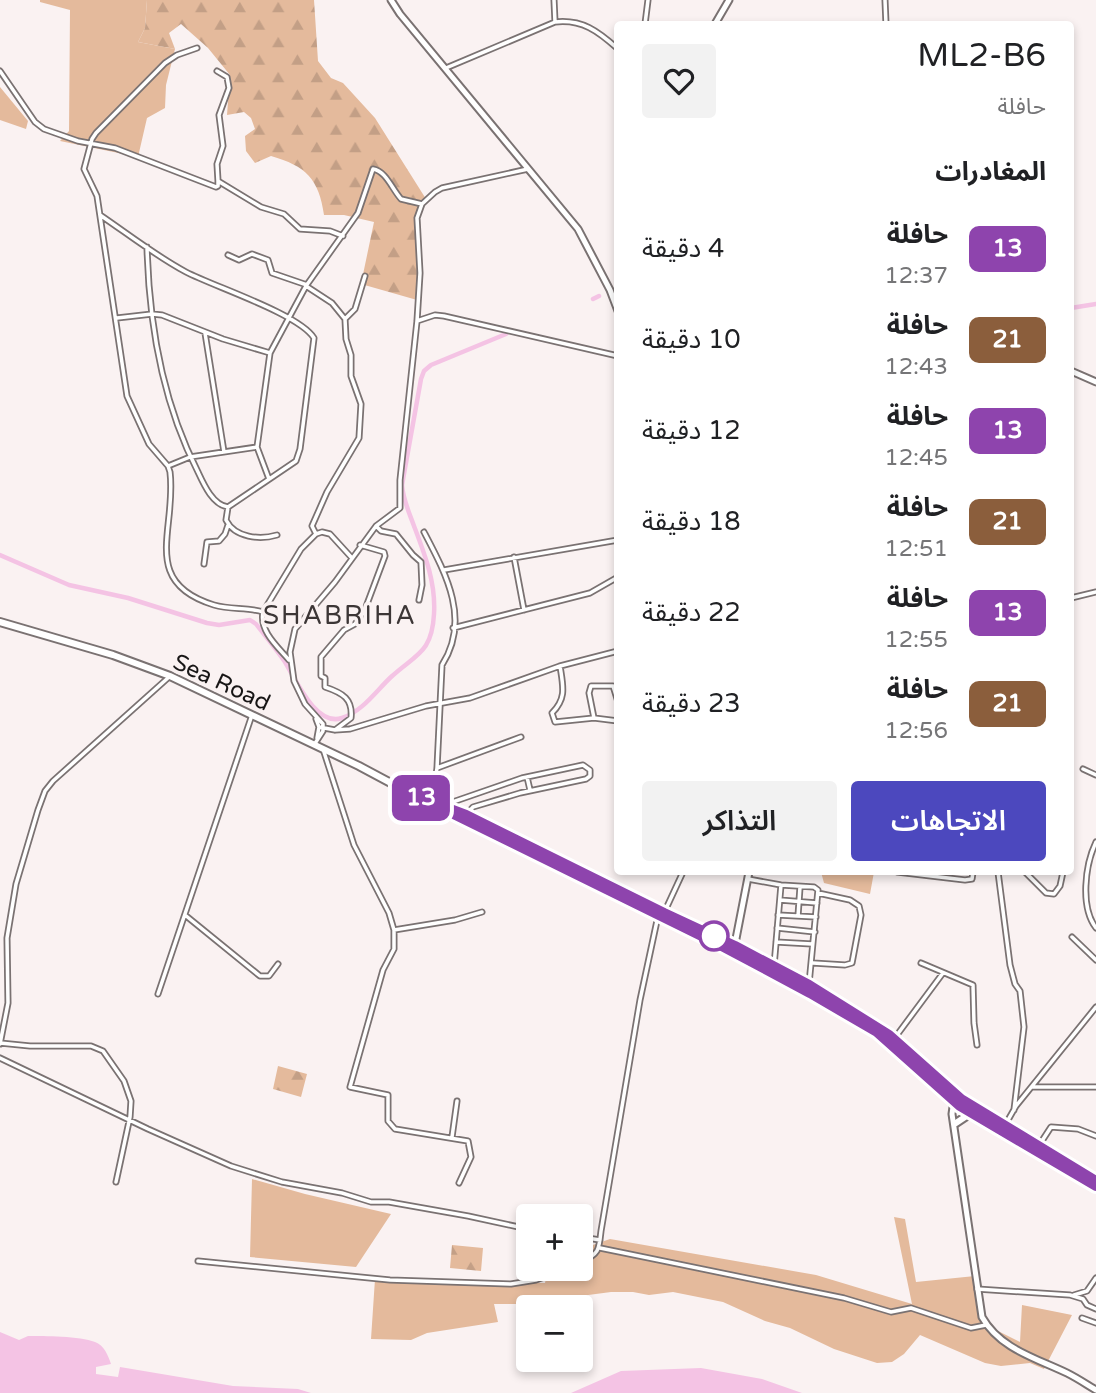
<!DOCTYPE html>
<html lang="ar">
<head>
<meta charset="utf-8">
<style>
  :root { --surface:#fff; --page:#f2f2f2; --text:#202124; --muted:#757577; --accent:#4c48be }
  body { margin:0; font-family:"Varela Round","Noto Sans Arabic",sans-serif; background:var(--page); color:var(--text); direction:rtl; height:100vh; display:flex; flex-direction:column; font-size:26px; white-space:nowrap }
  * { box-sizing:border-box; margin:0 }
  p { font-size:23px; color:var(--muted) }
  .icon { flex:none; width:38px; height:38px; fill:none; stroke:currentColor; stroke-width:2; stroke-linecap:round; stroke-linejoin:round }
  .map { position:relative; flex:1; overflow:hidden; direction:ltr }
  .drawer { position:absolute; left:614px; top:21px; width:460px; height:854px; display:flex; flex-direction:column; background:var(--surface); border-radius:7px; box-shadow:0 4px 10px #0003; direction:rtl }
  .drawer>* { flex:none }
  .badge { padding:0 14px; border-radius:10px; font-size:24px; line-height:46px }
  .tools { position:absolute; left:516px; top:1204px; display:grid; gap:14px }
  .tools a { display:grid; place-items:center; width:77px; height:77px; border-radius:7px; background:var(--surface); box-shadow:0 4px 10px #0003; font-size:35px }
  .map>.badge { position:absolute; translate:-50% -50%; box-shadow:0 0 0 4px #fff }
  h2 { padding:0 28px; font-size:26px; line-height:63px }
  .round { display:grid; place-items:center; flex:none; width:74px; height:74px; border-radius:7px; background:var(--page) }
  .overview { display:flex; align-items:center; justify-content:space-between; height:119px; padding:0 28px }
  h1 { font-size:33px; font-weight:600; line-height:52px }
  .action { display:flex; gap:14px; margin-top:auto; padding:14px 28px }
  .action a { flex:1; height:80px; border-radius:7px; background:var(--accent); color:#fff; font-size:28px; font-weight:600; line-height:80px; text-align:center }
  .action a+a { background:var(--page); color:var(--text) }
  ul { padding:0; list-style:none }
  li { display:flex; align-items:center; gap:21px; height:91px; padding:0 28px }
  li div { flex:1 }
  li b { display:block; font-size:26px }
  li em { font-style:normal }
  li .badge { min-width:77px; font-weight:700; text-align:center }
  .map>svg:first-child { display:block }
</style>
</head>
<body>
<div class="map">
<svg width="1096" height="1393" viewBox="0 0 1096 1393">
  <defs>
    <pattern id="forest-firs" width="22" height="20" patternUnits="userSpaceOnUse" patternTransform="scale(1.75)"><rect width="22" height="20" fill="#e4ba9c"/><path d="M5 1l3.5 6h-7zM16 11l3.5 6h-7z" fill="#c39f86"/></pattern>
  </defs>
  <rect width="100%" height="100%" fill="#faf2f2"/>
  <path fill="#e4ba9c" d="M40,0H147L145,28L138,42L175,49L166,85L165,108L147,118L138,157L60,141L69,131L70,10L40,2Z
    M0,87L28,121L26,129L0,120Z
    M821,872H874L870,894L824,883Z
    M252,1179L305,1194L391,1214L356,1267L250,1257Z
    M894,1217L905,1219L916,1282L975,1276L986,1325L1020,1342L1022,1305L1072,1315L1044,1369L1030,1363L1001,1366L985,1363L920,1335L904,1354L892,1362L877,1363L834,1349L790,1328L765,1321L723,1302L673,1292L649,1295L633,1292H611L520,1304H494L498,1322L427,1333L411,1340L371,1339L375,1279L545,1283L548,1269H581V1244L590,1246L610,1239L816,1275L912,1304Z"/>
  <path fill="url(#forest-firs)" d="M147,0H314L318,61L331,78L343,83L375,118L426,199L417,218L420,254L417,300L361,284L374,222L344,215H324C319,179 306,166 271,156L255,163L246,151L245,136L255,129L251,118L244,112L227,115L230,75L208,48L181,24L169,33L175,49L138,42L145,28Z
    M278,1066L307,1074L301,1097L273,1089Z
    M452,1245L483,1248L481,1271L450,1268Z"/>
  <path fill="#f4c3e4" d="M0,1332L19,1340L28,1336C44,1336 80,1336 95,1342C104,1345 108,1355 111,1364L96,1367V1374L118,1377L120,1367L233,1386L298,1389L311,1393H0Z
    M701,1368L762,1379L802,1393H571L621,1371Z"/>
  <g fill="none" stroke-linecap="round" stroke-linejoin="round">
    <path stroke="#f4c3e4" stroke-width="4.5" d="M593,299L599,296
      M1071,308L1096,304
      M0,555L69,585L128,598L207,623L219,625L250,620L256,624C266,637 276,649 285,662C296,680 316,727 342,718C363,711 376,691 391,677C416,654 432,653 434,614C436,583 425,555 414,526C409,512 403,500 402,485L421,379L424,371L431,365L506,334"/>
    <g stroke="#7a7272" stroke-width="7">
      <path id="minor" d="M554,0L555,22
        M885,0L886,24
        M645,24L648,0
        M197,48L177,55L165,63L96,133L92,139L84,169L97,196L127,396L149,444L168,466L170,472C177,529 139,582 214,605C231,610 247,607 263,612
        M446,68L555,22C582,19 598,31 618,49
        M0,71L35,122L44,129L78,141L115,148L216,187L218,186V181
        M217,71L227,77L229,88L219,115L223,146L217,164L218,181L261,207L284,214L300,229L330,231L343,236
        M100,215C128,234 156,256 186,272C215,287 299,314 314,338L300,449L296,461L228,507C213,505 204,485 198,472C162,402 149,325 147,247
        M228,255L239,260L252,254L268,260L272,273L307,285
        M306,286L332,303L345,319L346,339L351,355V376L361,404L359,438L327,492L312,526L316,534L322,532L330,534L351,557
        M117,318L152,314L162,315L223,339L270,353
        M345,319L355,309L365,276
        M417,321L435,315L444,316L618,356
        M205,333L224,452
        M168,466L190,457L257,447
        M269,479L257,447L270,353L306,286L358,213L373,169C386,171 392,189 401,199L422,204
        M228,507L226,520C235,538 260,540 277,535
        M376,526L381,531L396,534L413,555L421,562L422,585L419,600
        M424,532C446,574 471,620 442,665L437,768L432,803
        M514,557L524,610
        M204,564L207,542L219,541L225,534L228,525
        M444,570L618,540
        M1071,598L1096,592
        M453,628L590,593L618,577
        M289,660C278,647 259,631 263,612L301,549L316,534
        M560,666C563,686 567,698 552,713L555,722L594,718L618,721
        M594,718L589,693L591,686H613L618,702
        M316,719L319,727L317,738
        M319,727L335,730L350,729L426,706L470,698L560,666L618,651
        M335,730L351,718C353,699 343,693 325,687V678L321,676V657L344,630L355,624L364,612L385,556L384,552L360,545
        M314,745L323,731V724L305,704L294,681L290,652L295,629L335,582L376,526L400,508V480L417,321L420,273L417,218L422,204L435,192L442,188L528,169
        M323,749L354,845L389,913L394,930V949L383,970L350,1087L388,1095V1121L395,1129L468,1141L471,1157L459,1183
        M437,768L521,737
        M1083,769L1096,775
        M527,777L530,790
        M444,805L522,778L583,765L590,770V776L586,779L520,793L473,807L466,815
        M1096,842C1085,865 1080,907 1096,928
        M897,872L965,880L972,879L973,872
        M998,872L1010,965L1015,984L1020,991L1024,1027L1014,1110
        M1025,872L1046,893L1054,894L1060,886L1063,872
        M748,879L781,885L814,887L818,890L809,984
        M780,900L817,903
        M664,913L683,872
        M185,915L260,976H269L278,964
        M778,915L816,917
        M798,916L800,887
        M777,928L815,932
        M394,930L455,920L482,912
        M1072,937L1096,960
        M776,942L812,944
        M813,963L845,965L852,963L861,915L859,906L850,900L818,893
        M921,963L973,985L974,1023L977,1045
        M774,966L781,885
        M158,994L252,715
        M894,1039L943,973
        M0,1043L30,1046H91L103,1051L124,1081L131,1101L130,1117L116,1182
        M0,1044L8,1003L7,938L16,884L38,810L45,791L53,781L169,677
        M0,1058L148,1129L231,1166L282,1182L342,1193L371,1202H389L468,1216L528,1229
        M1032,1087H1096
        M1004,1127L1016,1106L1096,1007
        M452,1137L457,1101
        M1038,1147L1051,1127L1078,1129L1096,1136
        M581,1237L600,1240
        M600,1248L844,1298L891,1312L911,1308L971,1328L986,1325
        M198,1261L390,1280L511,1284L536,1280L566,1269
        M581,1263C599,1253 599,1251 601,1231L640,1000L658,916
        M977,1289L1070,1295L1083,1299L1087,1305L1096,1309
        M1074,1295L1087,1291L1096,1278
        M1082,1318L1096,1323"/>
    </g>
    <g stroke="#7a7272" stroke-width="9">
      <path id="secondary" d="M391,0L400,14L578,229L610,290L618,311
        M715,24L729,0
        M1071,371L1096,382
        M734,949L749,872
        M954,1100L952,1114L982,1317C1000,1349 1036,1358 1067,1373C1077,1378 1086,1384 1096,1390"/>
    </g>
    <g stroke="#7a7272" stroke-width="10">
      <path id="trunk" d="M0,622L113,655L170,676L359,766L432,805L722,946L877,1032L960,1106L1096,1186
        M426,799L460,812L597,879
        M694,927C760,958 827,992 887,1033C912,1051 931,1075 954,1094C997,1128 1049,1154 1096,1181
        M956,1123L971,1113"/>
    </g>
    <use href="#minor" stroke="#fff" stroke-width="3.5"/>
    <use href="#secondary" stroke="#fff" stroke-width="5"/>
    <use href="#trunk" stroke="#fff" stroke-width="6"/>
  </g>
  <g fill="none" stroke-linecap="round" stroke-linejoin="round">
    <g stroke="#fff" stroke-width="16">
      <path id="line" d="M1096,1181L961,1099L889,1035L809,985L735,946L664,913L466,815L421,798L722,946L810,993L877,1032L960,1106L1096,1186"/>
    </g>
    <use href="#line" stroke="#8e44ad" stroke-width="10"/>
  </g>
  <circle fill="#fff" stroke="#8e44ad" stroke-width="3.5" cx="714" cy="936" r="14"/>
  <g text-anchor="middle" stroke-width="7" stroke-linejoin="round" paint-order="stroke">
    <g font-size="23" fill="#181616" stroke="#faf2f2">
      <text transform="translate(222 682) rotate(25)" y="8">Sea Road</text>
    </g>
    <g font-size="26" letter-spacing="2" fill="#3c3636" stroke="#faf2f2">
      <text x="340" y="624">SHABRIHA</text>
    </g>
  </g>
</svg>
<div class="tools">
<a>+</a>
<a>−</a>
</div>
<b class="badge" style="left:421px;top:798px;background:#8e44ad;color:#fff">13</b>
<section class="drawer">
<div class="overview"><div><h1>ML2-B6</h1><p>حافلة</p></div><a class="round"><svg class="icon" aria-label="heart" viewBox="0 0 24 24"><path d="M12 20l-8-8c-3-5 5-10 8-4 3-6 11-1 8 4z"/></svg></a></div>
<h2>المغادرات</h2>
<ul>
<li><span class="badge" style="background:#8e44ad;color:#fff">13</span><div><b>حافلة</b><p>12:37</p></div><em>4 دقيقة</em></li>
<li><span class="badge" style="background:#8b5e3c;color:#fff">21</span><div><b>حافلة</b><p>12:43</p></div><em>10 دقيقة</em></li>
<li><span class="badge" style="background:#8e44ad;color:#fff">13</span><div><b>حافلة</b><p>12:45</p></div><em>12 دقيقة</em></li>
<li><span class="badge" style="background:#8b5e3c;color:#fff">21</span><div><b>حافلة</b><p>12:51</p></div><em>18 دقيقة</em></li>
<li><span class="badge" style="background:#8e44ad;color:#fff">13</span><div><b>حافلة</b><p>12:55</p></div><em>22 دقيقة</em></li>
<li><span class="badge" style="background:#8b5e3c;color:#fff">21</span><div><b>حافلة</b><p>12:56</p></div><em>23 دقيقة</em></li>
</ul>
<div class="action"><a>الاتجاهات</a><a>التذاكر</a></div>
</section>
</div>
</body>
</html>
